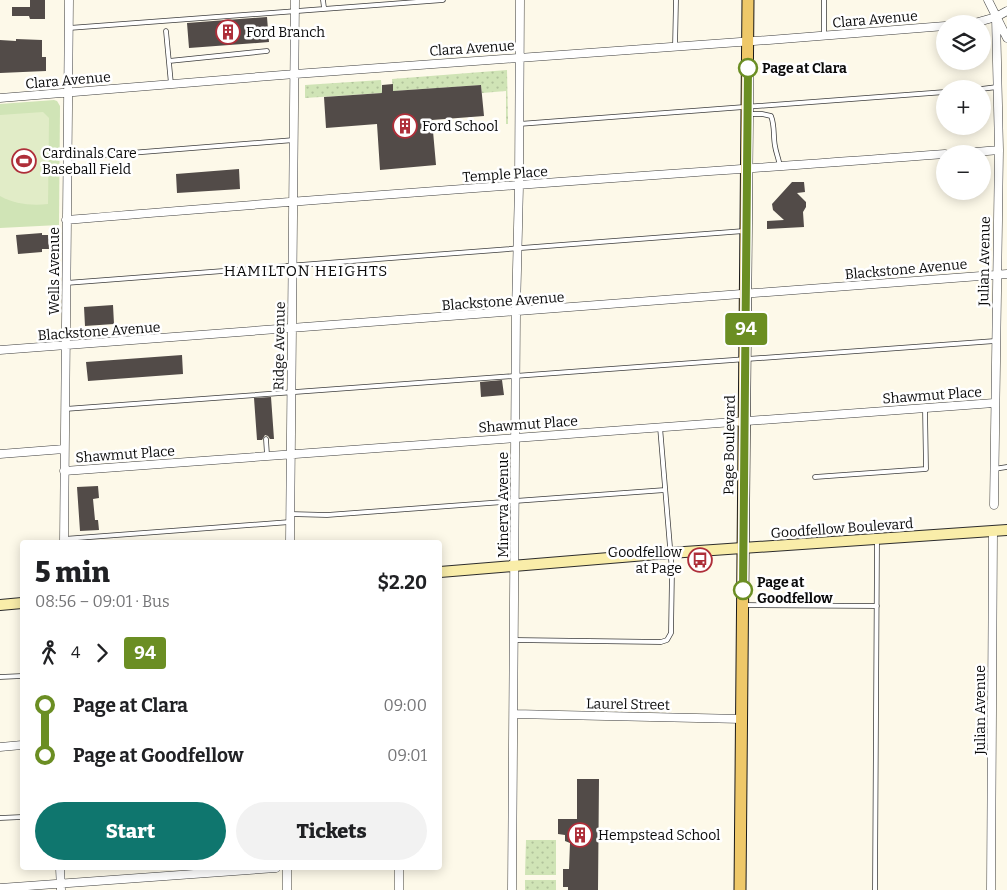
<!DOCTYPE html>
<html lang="en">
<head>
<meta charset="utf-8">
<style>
  :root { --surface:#fff; --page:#f2f2f2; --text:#202124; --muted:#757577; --accent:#0f766e }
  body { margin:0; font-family:Bitter,serif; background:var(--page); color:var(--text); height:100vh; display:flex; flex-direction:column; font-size:19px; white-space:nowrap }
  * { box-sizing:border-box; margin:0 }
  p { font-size:16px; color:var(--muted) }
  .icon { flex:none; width:28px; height:28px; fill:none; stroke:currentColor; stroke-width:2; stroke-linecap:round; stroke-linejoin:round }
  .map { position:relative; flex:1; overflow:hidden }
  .side { position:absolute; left:20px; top:540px; width:422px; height:330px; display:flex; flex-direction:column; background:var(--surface); border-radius:5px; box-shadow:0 2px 12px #0003 }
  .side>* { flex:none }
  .badge { padding:0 10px; border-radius:4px; font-size:18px; line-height:32px }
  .buttons { position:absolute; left:936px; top:15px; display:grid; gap:10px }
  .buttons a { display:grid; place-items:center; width:55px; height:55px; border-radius:50%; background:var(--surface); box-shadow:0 2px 12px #0003; font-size:25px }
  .map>.badge { position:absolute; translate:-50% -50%; box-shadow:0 0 0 2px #fff }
  .legs { display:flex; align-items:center; gap:8px; height:55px; padding:0 15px; font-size:16px }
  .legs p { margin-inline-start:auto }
  .headline { display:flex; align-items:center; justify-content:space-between; height:85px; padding:0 15px }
  h1 { font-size:28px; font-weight:800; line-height:38px }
  .cta { display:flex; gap:10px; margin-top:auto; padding:10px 15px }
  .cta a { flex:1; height:58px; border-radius:30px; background:var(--accent); color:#fff; font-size:20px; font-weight:800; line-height:58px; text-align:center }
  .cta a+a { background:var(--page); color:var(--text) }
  ul { padding:0 15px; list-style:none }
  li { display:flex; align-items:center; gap:18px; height:50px; font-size:19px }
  li i { display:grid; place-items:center; width:8px; height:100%; margin:0 6px; background:currentColor }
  li i::after { content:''; width:12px; height:12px; margin:-6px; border:4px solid; border-radius:50%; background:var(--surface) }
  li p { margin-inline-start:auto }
  li:first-child i { background:linear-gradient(#0000 50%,currentColor 0) }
  li:last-child i { background:linear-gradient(currentColor 50%,#0000 0) }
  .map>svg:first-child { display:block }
</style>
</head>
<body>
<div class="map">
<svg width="1007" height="890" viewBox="0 0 1007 890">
  <defs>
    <pattern id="grass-dots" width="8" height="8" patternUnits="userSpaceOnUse" patternTransform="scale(1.25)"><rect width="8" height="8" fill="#d0e4b6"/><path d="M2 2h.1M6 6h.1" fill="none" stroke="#b1c29b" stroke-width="1.8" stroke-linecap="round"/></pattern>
  </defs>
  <rect width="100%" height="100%" fill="#fdf9e9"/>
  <path fill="url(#grass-dots)" d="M507,70L508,124H506V91L482,93L481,85L393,91L392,79Z
    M381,80L382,93L305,98V85Z
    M526,840H556V875H525Z
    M525,880H556V890H525Z"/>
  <path fill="#d0e4b6" d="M54,100L57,101L60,106L59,225L0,228V104Z"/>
  <path fill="#e1ecc7" d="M43,112L49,118L48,204C31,206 15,204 0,196V115Z"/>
  <path fill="#524b48" d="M30,0H45V19H30L29,16H12V7H30Z
    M267,17L269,42L189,48L187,23Z
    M16,39L42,40V57H46V71L0,73V40L16,41Z
    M393,84V91L481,85L484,116L432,120L436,165L380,170L377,124L326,128L324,97L382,93V85Z
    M239,169L240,189L177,193L176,174Z
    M792,182H804L805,192L797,193L806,202V207L803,212L804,227L767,229V221L784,220L773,210L772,204Z
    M42,233V235H48L49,249H42V252L18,254L16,235Z
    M113,305L114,324L85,326L84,307Z
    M182,355L183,374L88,381L86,362Z
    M502,380L504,395L481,397L480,382Z
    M271,397L274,439H270L268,436L265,435L262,440H257L254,398Z
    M98,486L99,498L93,499L95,520H98L99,530L80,531L77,487Z
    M577,779H599L598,890H568V887H563V869H569L570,843L565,841V835L558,834V819H577Z"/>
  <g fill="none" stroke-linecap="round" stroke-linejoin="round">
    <g stroke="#3d3d3d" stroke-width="5.5">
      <path id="lane" d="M323,0L324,8
        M824,0V36
        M69,28L443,0
        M166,31L171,84
        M675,47L676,0
        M169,61L267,51
        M981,89L997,87
        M748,114H762L771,116C775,126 773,136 775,146C776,153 779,159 780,167
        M519,124L945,92
        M67,158L294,140
        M66,283L744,231
        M65,409C375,384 685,365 995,341
        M266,439L267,455
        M994,469L1007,467
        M815,477L926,469L925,408
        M290,514L327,515L665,490
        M64,539L290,522
        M745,605L877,606
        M515,640L661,642L667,640L671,633L672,571L660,427
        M0,677L22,676
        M0,818L22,817
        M875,890L877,540"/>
    </g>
    <g stroke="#3d3d3d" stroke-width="9">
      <path id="street" d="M988,0L1007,38
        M971,24L996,17L1007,11
        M0,98L295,74L769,40L945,26
        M952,154L999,150
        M66,220C359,195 652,176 945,154
        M0,350L1007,274
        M0,454L64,449
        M64,471L994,403
        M994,505L999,150L996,17
        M64,542L69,0
        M290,542L295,0
        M514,714L742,719
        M0,747L22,745
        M60,868L61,890
        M287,868V890
        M0,888L276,868
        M399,890V868
        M512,890L516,312L519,186L520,0
        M991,890L993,531"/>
    </g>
    <g stroke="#2c2c2c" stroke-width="12">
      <path id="secondary" d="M440,572L670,553L1007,530
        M0,605L22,603"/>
    </g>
    <g stroke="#1b1b1b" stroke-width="13">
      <path id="primary" d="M740,890L748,0"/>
    </g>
    <use href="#lane" stroke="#fff" stroke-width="4"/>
    <use href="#street" stroke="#fff" stroke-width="8"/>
    <use href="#secondary" stroke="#f9eda9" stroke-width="10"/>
    <use href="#primary" stroke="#eec869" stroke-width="11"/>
  </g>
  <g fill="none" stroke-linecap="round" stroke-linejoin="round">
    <g stroke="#fff" stroke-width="11">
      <path id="line-1" d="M743,590L748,68"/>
    </g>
    <use href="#line-1" stroke="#6b8e23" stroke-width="8"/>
  </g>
  <defs>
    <g id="building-ring" transform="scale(1.25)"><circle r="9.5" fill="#fff" stroke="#ae2e39" stroke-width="1.5"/><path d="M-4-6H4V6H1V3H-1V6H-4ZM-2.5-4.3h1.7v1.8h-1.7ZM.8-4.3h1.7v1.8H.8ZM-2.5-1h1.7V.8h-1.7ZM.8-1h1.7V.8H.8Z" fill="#ae2e39"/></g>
    <g id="stadium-ring" transform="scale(1.25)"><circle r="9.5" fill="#fff" stroke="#ae2e39" stroke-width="1.5"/><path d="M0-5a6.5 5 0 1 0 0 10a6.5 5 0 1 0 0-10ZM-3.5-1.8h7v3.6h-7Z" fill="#ae2e39"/></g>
    <g id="bus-ring" transform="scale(1.25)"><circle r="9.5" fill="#fff" stroke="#ae2e39" stroke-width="1.5"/><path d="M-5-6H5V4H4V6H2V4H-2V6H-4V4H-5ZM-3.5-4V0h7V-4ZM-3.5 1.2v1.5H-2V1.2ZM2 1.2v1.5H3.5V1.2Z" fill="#ae2e39"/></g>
  </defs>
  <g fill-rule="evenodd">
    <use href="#building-ring" x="228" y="32"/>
    <use href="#building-ring" x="405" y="126"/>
    <use href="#stadium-ring" x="24" y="161"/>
    <use href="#bus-ring" x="700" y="560"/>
    <use href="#building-ring" x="580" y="835"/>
  </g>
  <g fill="#fff" stroke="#6b8e23" stroke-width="2.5">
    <circle cx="748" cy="68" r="9"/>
    <circle cx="743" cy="590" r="9"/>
  </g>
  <g text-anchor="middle" stroke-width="5" stroke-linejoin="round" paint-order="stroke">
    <g font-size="14" fill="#0a0a0a" stroke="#fff">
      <text transform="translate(875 19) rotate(-5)" y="5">Clara Avenue</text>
      <text transform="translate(472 48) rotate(-4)" y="5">Clara Avenue</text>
      <text transform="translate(68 80) rotate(-5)" y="5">Clara Avenue</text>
      <text transform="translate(505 174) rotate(-4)" y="5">Temple Place</text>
      <text transform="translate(984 261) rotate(-89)" y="5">Julian Avenue</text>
      <text transform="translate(906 269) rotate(-5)" y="5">Blackstone Avenue</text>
      <text transform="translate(54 271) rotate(-90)" y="5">Wells Avenue</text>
      <text transform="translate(503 301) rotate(-4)" y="5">Blackstone Avenue</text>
      <text transform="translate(99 331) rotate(-4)" y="5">Blackstone Avenue</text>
      <text transform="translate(279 346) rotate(-89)" y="5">Ridge Avenue</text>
      <text transform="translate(932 395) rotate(-4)" y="5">Shawmut Place</text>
      <text transform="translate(528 424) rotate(-4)" y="5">Shawmut Place</text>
      <text transform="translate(729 445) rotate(-89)" y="5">Page Boulevard</text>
      <text transform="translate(125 454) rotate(-4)" y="5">Shawmut Place</text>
      <text transform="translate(503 505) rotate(-90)" y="5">Minerva Avenue</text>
      <text transform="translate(842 528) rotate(-4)" y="5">Goodfellow Boulevard</text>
      <text transform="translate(628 704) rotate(1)" y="5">Laurel Street</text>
      <text transform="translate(980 710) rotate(-90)" y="5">Julian Avenue</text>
    </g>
    <g font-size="14" fill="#0a0a0a" stroke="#fff" text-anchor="start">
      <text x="246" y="37">Ford Branch</text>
      <text x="422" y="131">Ford School</text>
      <text x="42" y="158">Cardinals Care<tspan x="42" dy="16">Baseball Field</tspan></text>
      <text x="682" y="557" text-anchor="end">Goodfellow<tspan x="682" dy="16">at Page</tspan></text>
      <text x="598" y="840">Hempstead School</text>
    </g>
    <g font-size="14" font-weight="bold" fill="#0a0a0a" stroke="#fff" text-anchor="start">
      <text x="762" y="73">Page at Clara</text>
      <text x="757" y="587">Page at<tspan x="757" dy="16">Goodfellow</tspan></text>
    </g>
    <g font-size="15" letter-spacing="1" fill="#0a0a0a" stroke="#fff">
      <text x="306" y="276">HAMILTON HEIGHTS</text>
    </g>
  </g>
</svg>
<div class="buttons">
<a><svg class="icon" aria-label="layers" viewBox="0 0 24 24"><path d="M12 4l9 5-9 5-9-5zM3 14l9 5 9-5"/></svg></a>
<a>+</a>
<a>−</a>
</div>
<b class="badge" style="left:746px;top:329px;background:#6b8e23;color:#fff">94</b>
<section class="side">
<div class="headline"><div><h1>5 min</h1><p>08:56 – 09:01 · Bus</p></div><b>$2.20</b></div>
<div class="legs"><svg class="icon" aria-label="walk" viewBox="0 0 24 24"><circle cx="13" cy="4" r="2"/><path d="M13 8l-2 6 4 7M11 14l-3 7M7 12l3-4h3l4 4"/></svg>4<svg class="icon" aria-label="forward" viewBox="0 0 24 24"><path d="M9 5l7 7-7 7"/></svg><b class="badge" style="background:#6b8e23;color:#fff">94</b></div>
<ul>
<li><i style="color:#6b8e23"></i><b>Page at Clara</b><p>09:00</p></li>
<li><i style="color:#6b8e23"></i><b>Page at Goodfellow</b><p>09:01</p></li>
</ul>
<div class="cta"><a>Start</a><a>Tickets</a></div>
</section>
</div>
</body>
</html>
